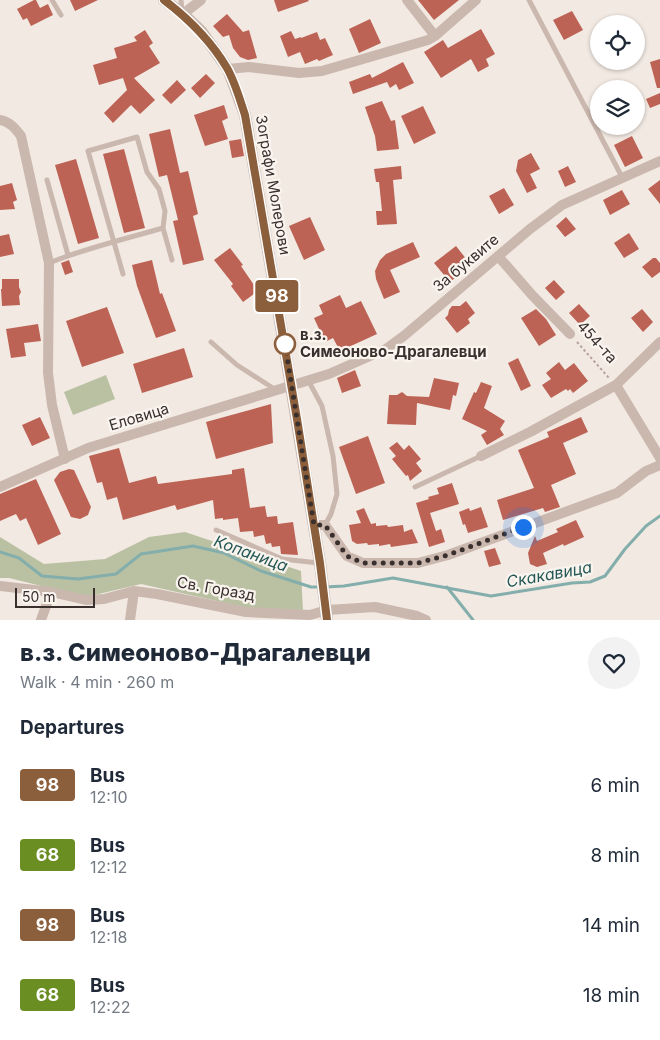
<!DOCTYPE html>
<html lang="en">
<head>
<meta charset="utf-8">
<style>
  :root { --surface:#fff; --page:#f2f2f3; --text:#1f2937; --muted:#747a83 }
  body { margin:0; font-family:Inter,sans-serif; background:var(--page); color:var(--text); height:100vh; display:flex; flex-direction:column; font-size:19px; white-space:nowrap }
  * { box-sizing:border-box; margin:0 }
  p { font-size:16px; color:var(--muted) }
  .icon { flex:none; width:28px; height:28px; fill:none; stroke:currentColor; stroke-width:2; stroke-linecap:round; stroke-linejoin:round }
  .map { position:relative; height:620px; overflow:hidden }
  .drawer { display:flex; flex-direction:column; background:var(--surface); flex:1 }
  .drawer>* { flex:none }
  .badge { padding:0 10px; border-radius:4px; font-size:18px; line-height:32px }
  .controls { position:absolute; left:590px; top:15px; display:grid; gap:10px }
  .controls a { display:grid; place-items:center; width:55px; height:55px; border-radius:50%; background:var(--surface); box-shadow:0 1px 4px #0004; font-size:25px }
  .scale { position:absolute; left:15px; bottom:12px; width:80px; box-sizing:border-box; padding-left:5px; border:2px solid #392f2c; border-top:0; font-size:14px; line-height:18px; white-space:nowrap; color:#392f2c; -webkit-text-stroke:4px #faf4ef; paint-order:stroke }
  .you { position:absolute; width:25px; height:25px; margin:-12px; border:4px solid #fff; border-radius:50%; background:#1a73e8; box-shadow:0 0 0 8px #1a73e833 }
  .map>.badge { position:absolute; translate:-50% -50%; box-shadow:0 0 0 2px #fff }
  h2 { padding:0 20px; font-size:19px; line-height:45px }
  .round { display:grid; place-items:center; flex:none; width:52px; height:52px; border-radius:26px; background:var(--page) }
  .headline { display:flex; align-items:center; justify-content:space-between; height:85px; padding:0 20px }
  h1 { font-size:24px; font-weight:800; line-height:38px }
  ul { padding:0; list-style:none }
  li { display:flex; align-items:center; gap:15px; height:70px; padding:0 20px }
  li div { flex:1 }
  li b { display:block; font-size:19px }
  li em { font-style:normal }
  li .badge { min-width:55px; font-weight:700; text-align:center }
  .map>svg:first-child { display:block }
</style>
</head>
<body>
<div class="map">
<svg width="660" height="620" viewBox="0 0 660 620">
  <rect width="100%" height="100%" fill="#f2e9e2"/>
  <path fill="#bac1a3" d="M106,375L115,399L73,415L64,392Z
    M185,532L301,571L303,611L248,608L141,584L86,597L9,578H0V537L44,564L105,559L149,537Z"/>
  <g fill="none" stroke-linecap="round" stroke-linejoin="round">
    <path stroke="#83aeab" stroke-width="3" d="M0,552L19,558L42,576L78,579L116,574L141,554L193,546L224,553L261,571L311,587H319
      M325,587L344,586L393,578L491,596L572,583L590,582L605,576L625,549L646,526L660,516
      M447,587L473,620"/>
  </g>
  <path fill="#bd6355" d="M34,0H36L40,8L48,4L53,15L31,26L27,18L23,20L17,9Z
    M70,0H98L75,11Z
    M274,0H308L309,1L278,12Z
    M418,0H459L434,20Z
    M572,11L583,30L564,40L553,20Z
    M227,14L243,32L249,30L257,58L248,60L240,57L233,48L229,35L223,37L213,26Z
    M370,19L381,43L359,53L349,29Z
    M481,29L495,54L486,59L489,66L478,72L471,59L441,78L424,52L443,40L448,48Z
    M145,30L153,43L149,46L160,63L134,78L155,100L140,114L131,105L113,123L104,113L127,90L123,78L99,85L93,65L117,58L114,48L137,41L134,37Z
    M291,31L295,39L301,37V38L317,32L320,40L325,38L333,55L319,61L317,59L305,64L300,52L288,57L280,36Z
    M660,59V88H657L650,62Z
    M403,62L414,83L399,90L396,84L390,88L387,82L353,94L349,82L370,74L372,78Z
    M206,74L215,83L200,98L191,88Z
    M177,80L186,90L171,104L162,95Z
    M660,93V104L650,108L646,99Z
    M382,101L391,121L395,120L399,149L377,151L375,136L365,107Z
    M224,105L228,118L222,121L228,139L205,146L194,115Z
    M423,106L436,133L414,144L401,116Z
    M170,129L180,173L188,171L198,214L193,216L204,260L183,265L173,221L178,220L167,175L159,177L149,134Z
    M632,136L643,158L625,167L614,145Z
    M241,139L244,156L232,158L229,141Z
    M124,149L145,228L124,233L103,154Z
    M531,153L540,169L530,174L537,188L527,193L516,171L518,160Z
    M76,159L99,238L78,244L55,165Z
    M401,166L402,179L393,180L397,224L377,225L376,211H382L379,182H376L374,169Z
    M568,166L576,182L565,187L558,171Z
    M660,180V204L648,189Z
    M12,183L17,200L13,202L15,209L0,210V186Z
    M504,188L514,205L499,214L489,196Z
    M622,190L630,204L610,215L603,200Z
    M310,217L325,250L304,260L289,226Z
    M566,217L576,229L565,237L556,226Z
    M629,233L639,249L624,258L614,243Z
    M9,234L14,254L0,257V236Z
    M413,242L420,257L390,270L400,292L384,299L376,279L375,271L380,260L386,254Z
    M456,246L471,265L450,282L434,263Z
    M230,248L243,265L241,266L258,291L243,302L231,286L233,284L214,260Z
    M653,258H656L660,263V272L652,278L642,267Z
    M69,260L73,272L65,275L61,263Z
    M152,260L160,294L162,293L176,331L156,338L137,286L132,265Z
    M2,279H19V287L21,292L19,296L20,305L2,306L1,289H2Z
    M554,280L565,292L556,300L545,288Z
    M340,295L346,308L361,301L377,334L340,351L333,338L325,342L314,318L323,314L319,305Z
    M466,301L475,313L468,319L470,323L457,333L445,318L448,315L449,310L452,306H460Z
    M579,304L590,316L580,325L569,313Z
    M107,307L124,353L82,367L66,321Z
    M536,309L546,319L556,335L539,346L521,318Z
    M642,309L653,322L643,332L631,318Z
    M38,324L41,341L24,343L26,356L11,358L6,329Z
    M184,348L193,377L142,393L133,364Z
    M518,358L531,386L521,391L508,363Z
    M559,362L565,370L574,363L588,381L573,393L570,389L568,391L566,389L551,398L542,385L551,379L546,373Z
    M355,370L361,386L342,393L337,378Z
    M434,378L459,383L456,396L453,395L450,410L417,403L416,425L387,424L389,395H397L402,392L407,396L429,397Z
    M481,382L492,386L484,408L505,421L500,429L504,435L487,445L481,435L487,431L462,419L474,392L476,393Z
    M271,404L273,443L216,459L206,422Z
    M40,417L50,438L32,446L22,425Z
    M581,417L588,432L563,443L576,474L551,485L560,507L545,512L543,508L503,520L497,500L534,488L518,450L549,437L547,432Z
    M368,436L385,483L356,494L339,447Z
    M397,442L404,450L409,445L421,459L416,463L422,471L410,481L408,475L406,476L392,459L396,456L389,448Z
    M119,448L129,483L156,476L158,484L232,474V470L244,468L250,508L265,506L267,517L277,516L278,524L293,522L298,555L281,554L280,546L272,547L271,543L266,544L264,535L254,537L253,531L240,532L238,518L223,520V518L215,519L213,500L177,510L175,505L123,520L117,497L107,500L102,482L97,483L89,456Z
    M69,469L74,470L91,507L88,515L80,519L71,517L54,480L60,472Z
    M36,479L61,534L38,545L26,518L20,521L16,514L0,521V494Z
    M452,483L459,504L430,513L436,531L441,529L445,542L429,547L416,503L429,499L428,497L439,494L437,488Z
    M481,507L488,527L468,533L465,524L463,525L459,512L469,508L470,511Z
    M364,508L371,524L376,523V526L387,525L388,527L403,525L404,532L412,529L418,543L391,547L390,544L379,546V544L368,545L367,543L357,544L352,541L349,525L361,523L356,511Z
    M576,520L584,537L564,546L563,544L543,553L547,564L537,567L530,564L528,553L535,536L537,541L558,532L556,529Z
    M495,548L501,564L489,567L484,551Z"/>
  <g fill="none" stroke-linecap="round" stroke-linejoin="round">
    <path stroke="#b6a299" stroke-width="2" stroke-dasharray="2.5 2.5" stroke-linecap="butt" d="M577,342L609,378"/>
    <path stroke="#cab8af" stroke-width="5" d="M52,0L61,15
      M181,0L182,11
      M529,0L622,177
      M47,180L68,255
      M163,228L172,260
      M49,263C86,248 125,239 163,228L165,211L159,189L147,172L137,137L88,151L123,274
      M211,342L237,365L276,390
      M308,380L322,406L333,456L337,494L331,514L325,525
      M415,487L481,456
      M216,530L282,559L319,563"/>
    <path stroke="#cab8af" stroke-width="10" d="M407,0L435,36
      M183,14L201,0
      M228,69L249,67L299,73L322,71L428,40L435,36L476,0
      M0,120C10,122 15,128 21,136L49,263L48,373L52,405L65,459
      M498,256L532,295L570,334
      M616,385L660,458
      M481,456L530,432L616,385L660,342
      M0,487L88,448L329,374L386,349L405,335L530,229L562,205L660,161
      M314,525H325L347,556L363,563H418L448,555L617,493L646,471L660,465
      M0,586L51,592L86,600L104,599L134,591L157,594L246,612L310,615L327,610L375,607L417,616L426,620
      M41,620L51,592
      M130,620L134,591"/>
    <path stroke="#cab8af" stroke-width="12" d="M164,0L183,14L201,31L228,69L245,115L291,386L320,563L327,620"/>
  </g>
  <g fill="none" stroke-linecap="round" stroke-linejoin="round">
    <g stroke="#fff" stroke-width="11">
      <path id="line" d="M164,0C189,19 211,41 227,68C235,82 240,100 245,115L297,419L320,563L327,620"/>
    </g>
    <use href="#line" stroke="#8b5e3c" stroke-width="8"/>
    <path stroke="#392f2c" stroke-width="5" stroke-dasharray="0 9" d="M285,344L314,525H325L347,556L363,563H418L448,555L523,527"/>
  </g>
  <circle fill="#fff" stroke="#8b5e3c" stroke-width="2.5" cx="285" cy="344" r="10"/>
  <g text-anchor="middle" stroke-width="4.5" stroke-linejoin="round" paint-order="stroke">
    <g font-size="15" fill="#392f2c" stroke="#faf4ef">
      <text transform="translate(273 185) rotate(80)" y="5">Зографи Молерови</text>
      <text transform="translate(466 263) rotate(-40)" y="5">За буквите</text>
      <text transform="translate(597 342) rotate(48)" y="5">454-та</text>
      <text transform="translate(139 417) rotate(-17)" y="5">Еловица</text>
      <text transform="translate(216 589) rotate(10)" y="5">Св. Горазд</text>
    </g>
    <g font-size="15" font-weight="bold" fill="#392f2c" stroke="#faf4ef" text-anchor="start">
      <text x="300" y="340">в.з.<tspan x="300" dy="17">Симеоново-Драгалевци</tspan></text>
    </g>
    <g font-size="16" font-style="italic" fill="#245856" stroke="#faf4ef">
      <text transform="translate(251 553) rotate(20)" y="6">Копаница</text>
      <text transform="translate(549 574) rotate(-10)" y="6">Скакавица</text>
    </g>
  </g>
</svg>
<div class="controls">
<a><svg class="icon" aria-label="locate" viewBox="0 0 24 24"><circle cx="12" cy="12" r="6"/><path d="M12 2v4M12 18v4M2 12h4M18 12h4"/></svg></a>
<a><svg class="icon" aria-label="layers" viewBox="0 0 24 24"><path d="M12 4l9 5-9 5-9-5zM3 14l9 5 9-5"/></svg></a>
</div>
<div class="scale">50 m</div>
<div class="you" style="left:523px;top:527px"></div>
<b class="badge" style="left:277px;top:296px;background:#8b5e3c;color:#fff">98</b>
</div>
<section class="drawer">
<div class="headline"><div><h1>в.з. Симеоново-Драгалевци</h1><p>Walk · 4 min · 260 m</p></div><a class="round"><svg class="icon" aria-label="heart" viewBox="0 0 24 24"><path d="M12 20l-8-8c-3-5 5-10 8-4 3-6 11-1 8 4z"/></svg></a></div>
<h2>Departures</h2>
<ul>
<li><span class="badge" style="background:#8b5e3c;color:#fff">98</span><div><b>Bus</b><p>12:10</p></div><em>6 min</em></li>
<li><span class="badge" style="background:#6b8e23;color:#fff">68</span><div><b>Bus</b><p>12:12</p></div><em>8 min</em></li>
<li><span class="badge" style="background:#8b5e3c;color:#fff">98</span><div><b>Bus</b><p>12:18</p></div><em>14 min</em></li>
<li><span class="badge" style="background:#6b8e23;color:#fff">68</span><div><b>Bus</b><p>12:22</p></div><em>18 min</em></li>
</ul>
</section>
</body>
</html>
